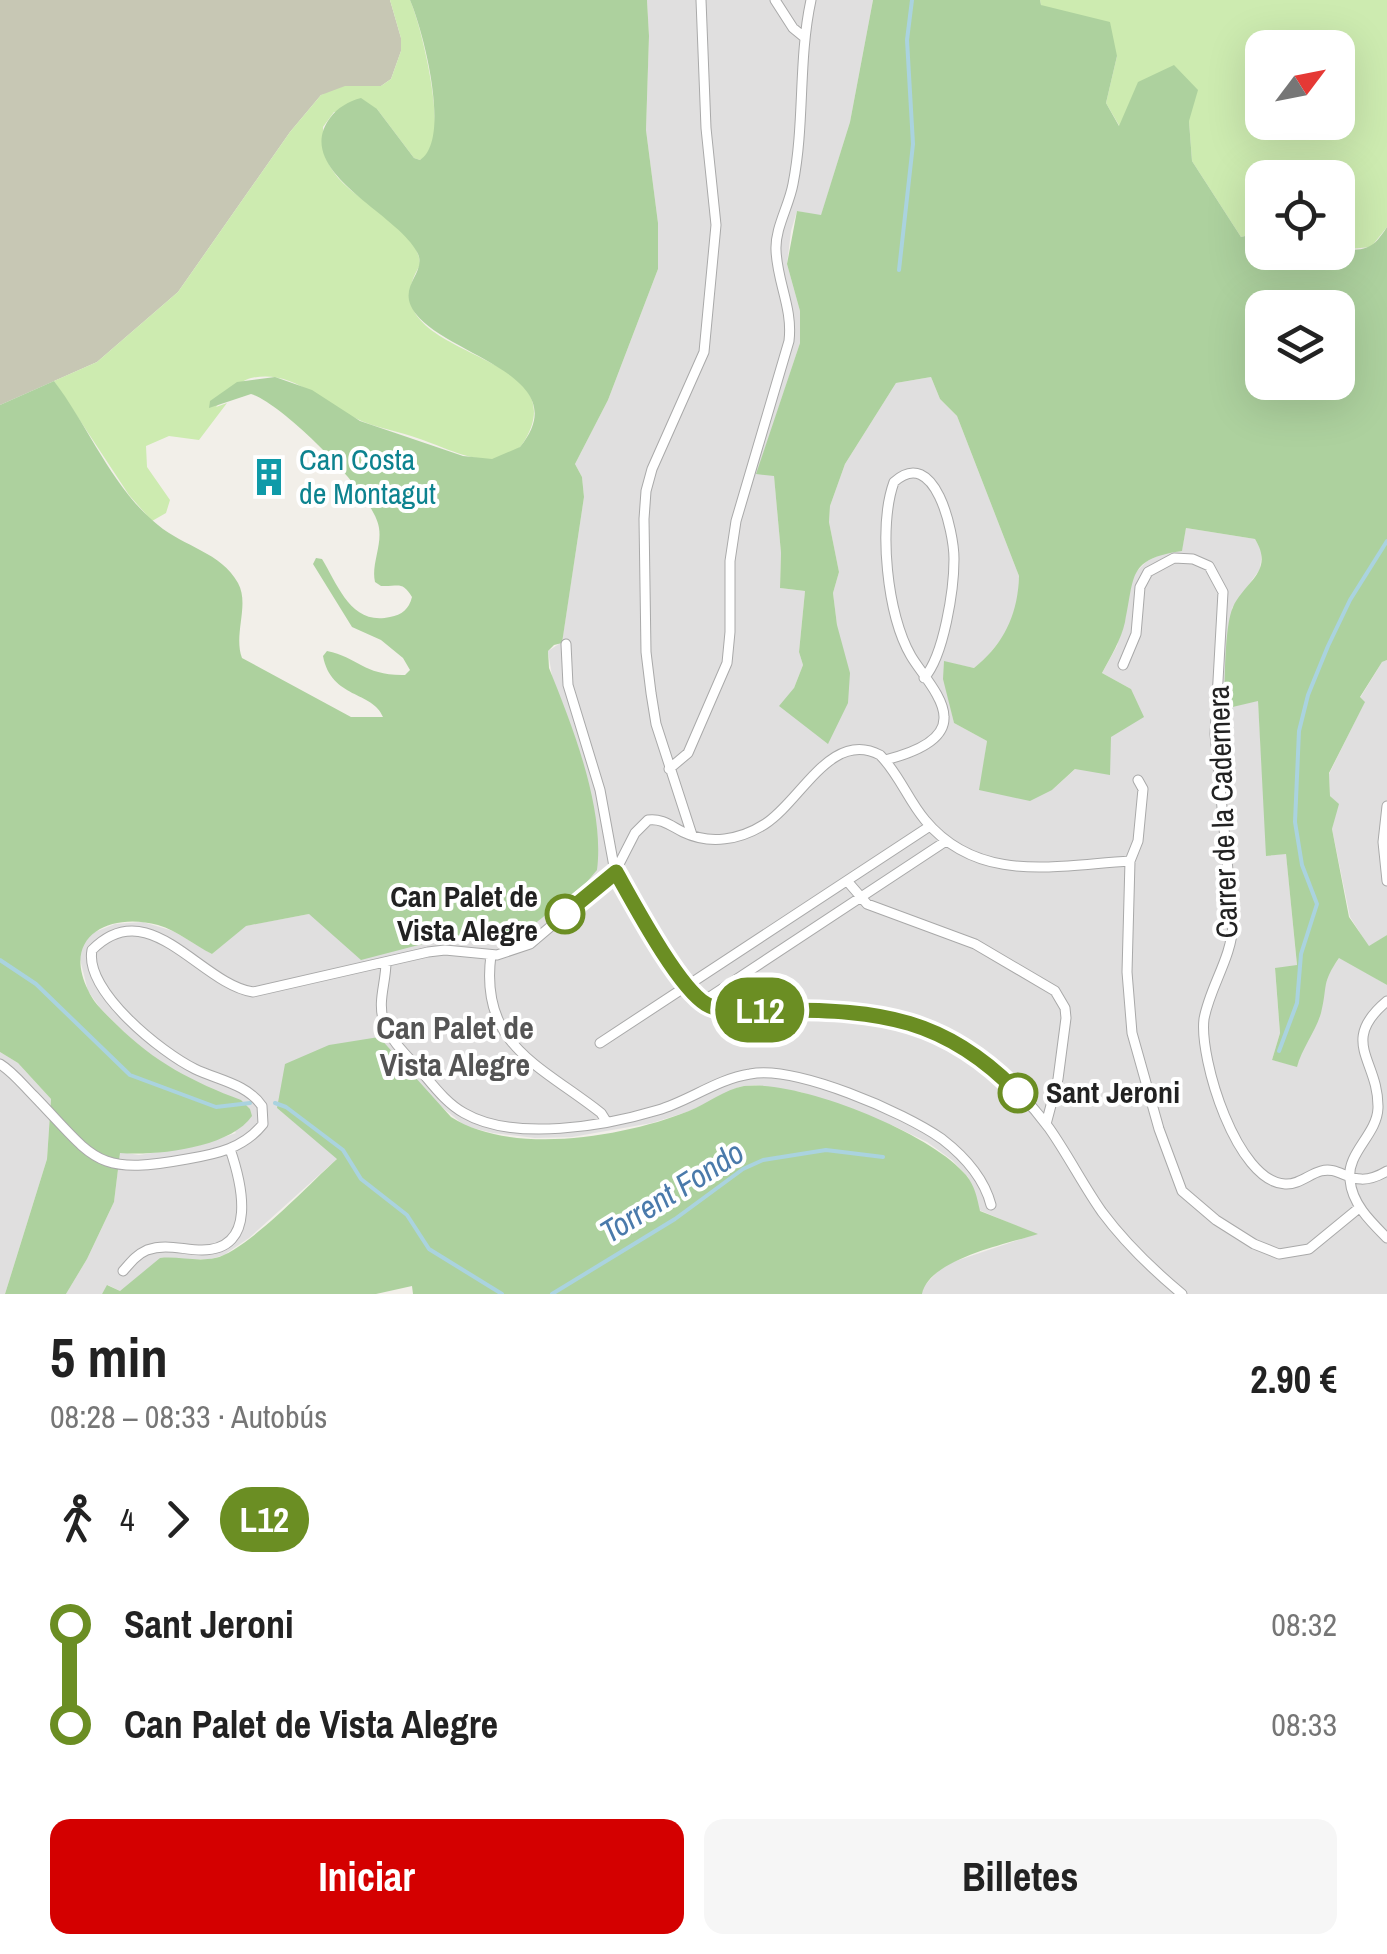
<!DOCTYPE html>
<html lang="es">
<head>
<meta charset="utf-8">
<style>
  :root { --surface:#fff; --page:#f6f6f6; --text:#222; --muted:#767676; --accent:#d40000 }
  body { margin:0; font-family:"Archivo Narrow",sans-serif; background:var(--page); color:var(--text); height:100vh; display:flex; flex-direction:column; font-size:38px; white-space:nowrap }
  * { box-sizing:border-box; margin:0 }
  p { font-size:32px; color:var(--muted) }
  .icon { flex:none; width:55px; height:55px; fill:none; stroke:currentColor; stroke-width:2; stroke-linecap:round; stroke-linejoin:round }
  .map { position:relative; height:1294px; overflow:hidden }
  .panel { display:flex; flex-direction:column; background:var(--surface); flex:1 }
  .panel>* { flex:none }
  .badge { padding:0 20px; border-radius:32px; font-size:35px; line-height:65px }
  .needle { width:65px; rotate:58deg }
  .fabs { position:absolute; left:1245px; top:30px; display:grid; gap:20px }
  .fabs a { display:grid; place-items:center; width:110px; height:110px; border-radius:20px; background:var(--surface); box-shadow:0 10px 40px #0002; font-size:50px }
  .map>.badge { position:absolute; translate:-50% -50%; box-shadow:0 0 0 5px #fff }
  .legs { display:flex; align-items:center; gap:15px; height:110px; padding:0 50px; font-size:32px }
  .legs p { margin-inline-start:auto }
  .head { display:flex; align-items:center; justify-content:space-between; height:170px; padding:0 50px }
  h1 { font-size:55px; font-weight:800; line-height:75px }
  .primary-button { display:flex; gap:20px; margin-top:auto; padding:20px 50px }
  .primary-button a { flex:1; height:115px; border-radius:20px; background:var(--accent); color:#fff; font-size:40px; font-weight:800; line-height:115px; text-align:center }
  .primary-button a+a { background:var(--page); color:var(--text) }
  ul { padding:0 50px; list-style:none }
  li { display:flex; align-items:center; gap:35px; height:100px; font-size:38px }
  li i { display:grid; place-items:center; width:15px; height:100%; margin:0 12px; background:currentColor }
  li i::after { content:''; width:25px; height:25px; margin:-12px; border:8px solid; border-radius:50%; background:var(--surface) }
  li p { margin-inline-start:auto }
  li:first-child i { background:linear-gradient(#0000 50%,currentColor 0) }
  li:last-child i { background:linear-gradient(currentColor 50%,#0000 0) }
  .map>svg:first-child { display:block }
</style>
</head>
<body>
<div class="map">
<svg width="1387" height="1294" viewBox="0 0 1387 1294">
  <rect width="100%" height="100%" fill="#f2efe9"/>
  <path fill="#e0dfdf" d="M647,0H873L850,122L821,216L797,211L791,231L787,264L800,311V343L757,473L774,475L781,553L780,588L805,591L799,652L803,665L794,688L828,743L837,625L833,593L839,572L829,522L830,506L845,464L896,383L931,377L940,399L957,416L1019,576L1018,603L1006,633L986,658L974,668L945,662L944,679L954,723L987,741L980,790H1052L1111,737L1131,689L1102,673L1117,646L1133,575L1147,561L1162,554L1182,550L1186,528L1255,539L1262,551L1260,569L1232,608L1224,708L1258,700L1267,856L1286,853L1297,966L1275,969L1280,1033L1272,1060L1297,1066L1302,1048L1320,1016L1325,978L1340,957L1387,985V1294H922L923,1287L944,1265L1036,1234L979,1210L968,1177L952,1160L927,1142L894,1126L801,1092L755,1085L739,1087L690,1111L652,1123L572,1137L535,1138L493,1133L465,1126L437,1103L277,1108L338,1158L249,1238L224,1255L211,1259H192L120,1291L108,1285L102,1294H66L87,1259L114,1202L120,1152L139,1155L197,1146L236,1133L201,1085L166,1067L137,1045L100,1008L88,991L79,955L82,942L90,934L115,924L143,922L173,931L212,954L245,926L309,914L405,947L461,937L518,936L585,883L548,651L562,642L584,497L582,477L575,464L608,400L658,269V223L646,130L649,36Z
    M1387,660V935L1369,947L1350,917L1332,829L1338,804L1330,796L1329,774L1364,703L1360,698L1382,662Z
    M0,1052L18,1063L51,1099L47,1159L5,1294H0Z"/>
  <path fill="#c7c7b4" d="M0,0H390L401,38V51L391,79L381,86L321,95L290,132L178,292L97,362L0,405Z"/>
  <path fill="#cdebb0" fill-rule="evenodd" d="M390,0H410C422,28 444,122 431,149C428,156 426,156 420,160L414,158L377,109L334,112L323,127C324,139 324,155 330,166C348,202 419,223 420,265C362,360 580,346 525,440C503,479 450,449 420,439C399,431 375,428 355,418C320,402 293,369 251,378C238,381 226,397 216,407L227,403L199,440L169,436L146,446L147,467L170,500L166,513L152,521L129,495L54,381L97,362L178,292L290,132L321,95L345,86H381L391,79L401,51V38Z
    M1040,0H1387V227L1371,247L1338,250V178H1262V232L1241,237L1192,161L1189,121L1120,127L1106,103L1117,56L1041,5ZM1262,48H1338V122H1262Z"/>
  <path fill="#add19e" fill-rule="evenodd" d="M410,0H647L649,36L646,130L658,223V269L608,400L575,464L582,477L584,497L562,643L554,645L548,651L549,668C572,725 605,808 597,870L586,883L518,937L434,941L361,960L309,914L246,926L212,954C194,945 178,931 158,925C111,912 61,935 88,990C94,1004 106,1014 117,1025C154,1062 193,1082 241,1100L250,1109L252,1116C230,1148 156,1156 120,1153L114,1202L87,1259L66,1294H5L47,1159L51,1099L18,1063L0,1052V405L54,381C89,427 112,488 158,525C184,547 221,552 238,583C250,605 233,634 242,658L351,717H383C373,691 331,699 323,656L327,651C358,657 364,676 405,675L410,670L403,658L381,640L352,627L313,564L316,558L322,559C338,585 351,626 390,617C402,615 409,609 412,597C402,580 398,587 381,586L375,582C371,565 382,546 379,528C375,495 283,404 251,394L209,408L210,401L237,382L275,377L312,390L360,421L463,456L492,459L520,447C578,376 448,356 416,314C394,286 429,273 417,252C397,213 291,171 330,118C337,108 349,101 361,98L377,109L414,158L420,160C452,140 423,30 410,0Z
    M873,0H1040L1041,5L1110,22L1117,56L1106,103L1119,126L1138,82L1174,65L1198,90L1189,121L1192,161L1241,237L1262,232V252H1338V250C1365,250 1372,251 1387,227V660L1382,662L1360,697L1365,702L1329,773L1330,796L1339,804L1332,829L1349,917L1369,946L1387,935V985L1339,958C1321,984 1328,985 1321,1013C1316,1031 1302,1048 1297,1067L1272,1060L1280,1033L1275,968L1297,965L1286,854L1266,856L1258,701L1224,709C1225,686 1224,626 1233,607C1245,581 1275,572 1255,539L1186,528L1182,551C1127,559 1135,576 1125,622C1121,640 1111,656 1102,673L1131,689L1144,717L1111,737L1110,775L1075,769L1052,790L1030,801L979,790L987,741L954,723L943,679L944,661L974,668C1004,644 1018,614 1019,576L957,416L940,399L931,377L896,383L845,464L830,506L829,522L839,572L833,593L837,625L850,673L848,703L828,744L779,706L794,688L803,665L799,652L805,591L780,588L781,553L774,476L756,474L800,343V311L787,264L797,211L821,215L850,122ZM1262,308H1338V382H1262Z
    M379,1037L451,1117C512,1156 624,1137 689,1111C707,1104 725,1089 744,1086C798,1079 932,1133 966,1175C975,1186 977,1198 980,1211L1038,1234C1007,1244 929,1259 922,1294H413L412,1286L376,1294H102L107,1285L120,1291L160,1258C178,1256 197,1262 215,1258C247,1251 310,1183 337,1159L277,1108L285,1064L329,1045Z"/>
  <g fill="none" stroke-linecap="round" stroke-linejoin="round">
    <path stroke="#aad3df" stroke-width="4" d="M899,270L913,144L907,40L912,0
      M0,960L36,984L130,1075L216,1107L250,1103
      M1279,1051L1297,1003L1301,954L1317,904L1302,865L1295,822L1299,731L1308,695L1328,646L1350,600L1387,541
      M275,1103L286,1107L343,1150L361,1179L407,1215L429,1249L502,1294
      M552,1294L675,1219L743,1169L763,1160L826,1150L883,1157"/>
    <g stroke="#a9a9a9" stroke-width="11">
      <path id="minor" d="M775,0L793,28L804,37
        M566,644L568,685L600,790L615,872L688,987L700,1000L721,1010C771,1012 824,1004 874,1013C944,1026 1007,1071 1049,1128C1068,1155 1083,1185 1102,1212C1125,1243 1152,1269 1182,1294
        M1123,665L1136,634L1140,587L1148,572L1174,558L1193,559L1209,566L1223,592L1215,734L1233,923C1232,958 1210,986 1204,1019C1199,1059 1237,1182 1285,1184C1299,1185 1309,1174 1321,1171C1343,1165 1352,1192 1387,1171
        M885,760C905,755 945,743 944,717C944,697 921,673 911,656C887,615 878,526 894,482C935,445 954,532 954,559C954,589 944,656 924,678
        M669,769L688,753L727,663L730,632V561L736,521L789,341C793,308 777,282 776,250C775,228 789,206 793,184C805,123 798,60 811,0
        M1138,780L1143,789L1138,841L1130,861L1127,972L1132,1033L1159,1129L1182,1191L1216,1220L1254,1244L1279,1254L1309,1249L1359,1208
        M1387,806L1383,842L1387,881
        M692,835L656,724L651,693L646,652L644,519L646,491L652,469L704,352L716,225L706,128L701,0
        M848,882L867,904L975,944L1055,991L1065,1008L1066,1018L1058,1079L1046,1124
        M491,955C479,1045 540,1065 601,1113L606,1121
        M386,962C386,983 377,1002 384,1022C390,1040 407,1056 420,1070C433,1085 446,1103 464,1113C514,1142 605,1126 658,1110C689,1101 717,1079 750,1074C795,1065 904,1112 942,1139C964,1156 984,1178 991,1205
        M1387,1001C1338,1042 1379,1060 1378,1108C1377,1135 1346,1153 1350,1180C1352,1204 1371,1222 1387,1238
        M702,1002L946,841
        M600,1043L930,826
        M0,1064C13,1072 23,1085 34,1096C95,1159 94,1176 187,1159C217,1154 244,1148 263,1124L262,1106C247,1084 218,1080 195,1069C162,1053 84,991 92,950C149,892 200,984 253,992L428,952L445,950L497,955L530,944L615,872L635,833L648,820C662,818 671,826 683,832C710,845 740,840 765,824C801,801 831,729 880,755C899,774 908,800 925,820C979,885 1057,865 1130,861
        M123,1271C131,1262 136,1255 147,1250C166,1243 183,1250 202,1250C258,1250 242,1184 230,1149"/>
    </g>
    <use href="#minor" stroke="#fff" stroke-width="9"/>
  </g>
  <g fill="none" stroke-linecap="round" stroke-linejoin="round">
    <g stroke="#fff" stroke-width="22">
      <path id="line-1" d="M565,914L616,872C634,904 678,987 706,1004C726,1016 759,1010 781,1010C879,1010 946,1018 1018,1093"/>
    </g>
    <use href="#line-1" stroke="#6b8e23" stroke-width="15"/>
  </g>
  <defs>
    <g id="building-bare" transform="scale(3)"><path d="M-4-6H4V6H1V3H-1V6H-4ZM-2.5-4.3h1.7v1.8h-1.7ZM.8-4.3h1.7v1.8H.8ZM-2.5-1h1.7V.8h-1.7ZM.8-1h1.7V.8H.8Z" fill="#0f9aa8" stroke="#fff" stroke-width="2.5" paint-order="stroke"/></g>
  </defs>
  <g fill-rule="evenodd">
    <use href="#building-bare" x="269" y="477"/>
  </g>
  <g fill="#fff" stroke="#6b8e23" stroke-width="5">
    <circle cx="565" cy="914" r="18"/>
    <circle cx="1018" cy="1093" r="18"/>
  </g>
  <g text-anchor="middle" stroke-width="8" stroke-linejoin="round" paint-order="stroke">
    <g font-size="30" fill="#0d838f" stroke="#fff" text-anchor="start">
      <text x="299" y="470">Can Costa<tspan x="299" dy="34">de Montagut</tspan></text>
    </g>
    <g font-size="30" fill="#222" stroke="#fff">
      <text transform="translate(1223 812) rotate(-92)" y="10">Carrer de la Cadernera</text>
    </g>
    <g font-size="30" font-weight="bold" fill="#222" stroke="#fff" text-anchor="end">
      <text x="538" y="907">Can Palet de<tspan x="538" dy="34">Vista Alegre</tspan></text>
      <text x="1046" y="1103" text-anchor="start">Sant Jeroni</text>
    </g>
    <g font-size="32" font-weight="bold" fill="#555" stroke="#fff">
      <text x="455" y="1039">Can Palet de<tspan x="455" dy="37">Vista Alegre</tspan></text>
    </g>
    <g font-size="32" font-style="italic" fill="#4a7aab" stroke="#fff">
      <text transform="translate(672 1192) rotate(-32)" y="11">Torrent Fondo</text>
    </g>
  </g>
</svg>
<div class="fabs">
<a><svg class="needle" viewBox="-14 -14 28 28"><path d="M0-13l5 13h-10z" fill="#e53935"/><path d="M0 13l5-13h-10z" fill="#767676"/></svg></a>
<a><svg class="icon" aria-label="locate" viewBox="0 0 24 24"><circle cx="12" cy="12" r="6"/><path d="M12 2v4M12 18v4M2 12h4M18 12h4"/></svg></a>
<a><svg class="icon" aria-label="layers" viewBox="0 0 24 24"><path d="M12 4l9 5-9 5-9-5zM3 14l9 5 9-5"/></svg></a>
</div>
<b class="badge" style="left:760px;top:1010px;background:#6b8e23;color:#fff">L12</b>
</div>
<section class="panel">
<div class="head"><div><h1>5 min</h1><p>08:28 – 08:33 · Autobús</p></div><b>2.90 €</b></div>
<div class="legs"><svg class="icon" aria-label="walk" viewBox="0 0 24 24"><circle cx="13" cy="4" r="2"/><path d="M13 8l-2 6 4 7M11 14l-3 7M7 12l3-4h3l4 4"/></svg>4<svg class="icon" aria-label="forward" viewBox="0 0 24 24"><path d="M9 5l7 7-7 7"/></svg><b class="badge" style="background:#6b8e23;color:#fff">L12</b></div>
<ul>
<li><i style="color:#6b8e23"></i><b>Sant Jeroni</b><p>08:32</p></li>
<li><i style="color:#6b8e23"></i><b>Can Palet de Vista Alegre</b><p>08:33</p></li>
</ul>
<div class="primary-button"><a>Iniciar</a><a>Billetes</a></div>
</section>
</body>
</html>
